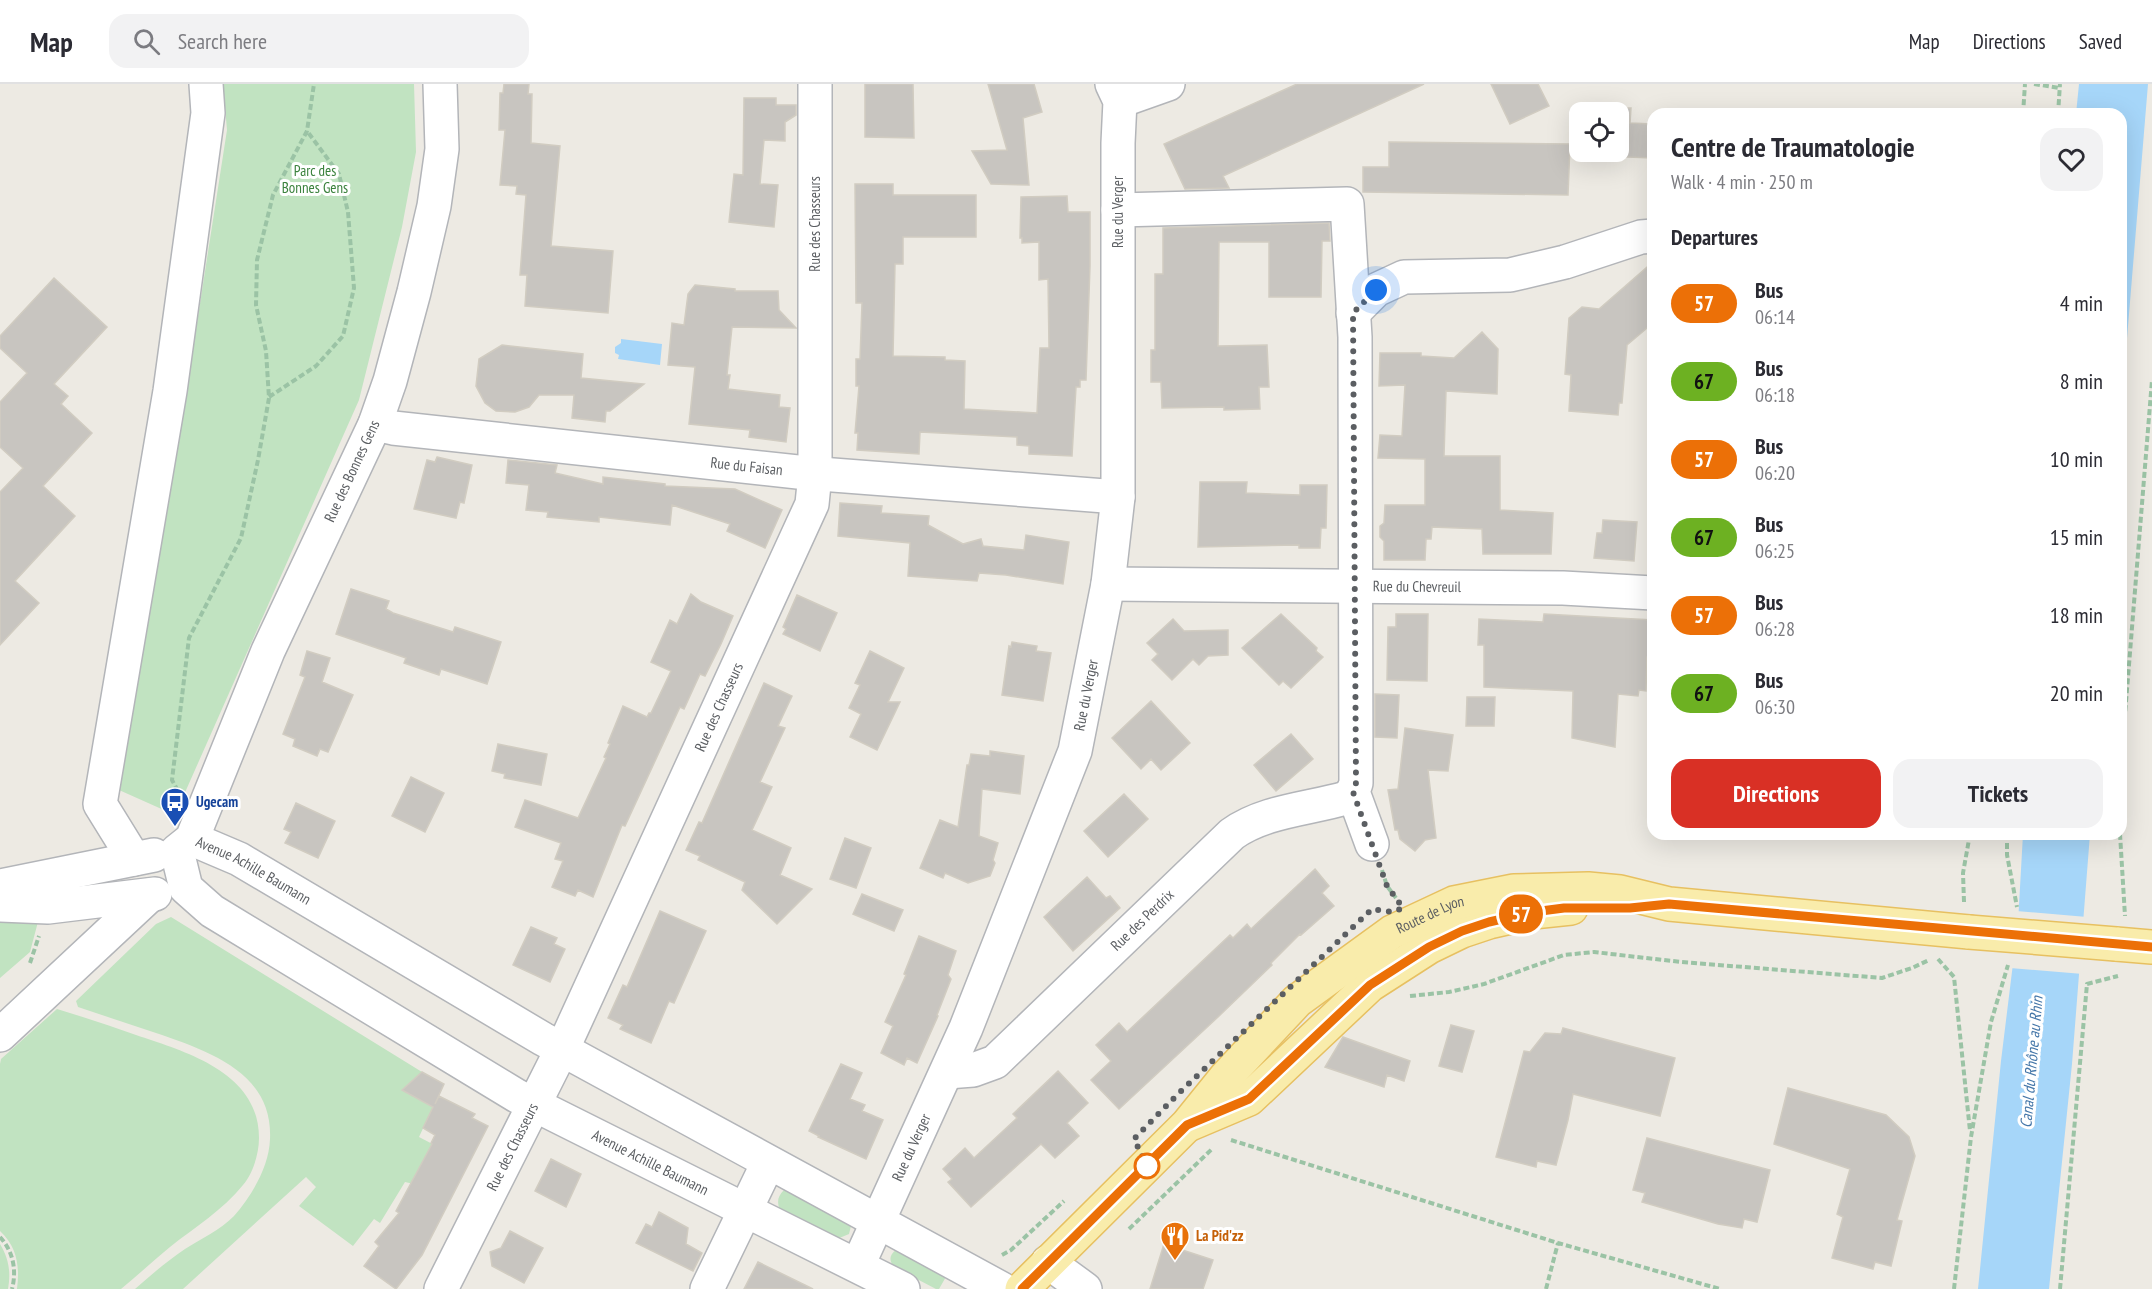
<!DOCTYPE html>
<html lang="en">
<head>
<meta charset="utf-8">
<style>
  :root { --surface:#fff; --page:#f2f2f3; --text:#2b2b33; --muted:#7c7c81; --line:#e1e1e2; --accent:#d93025 }
  body { margin:0; font-family:"PT Sans Narrow",sans-serif; background:var(--page); color:var(--text); height:100vh; display:flex; flex-direction:column; font-size:22px; white-space:nowrap }
  * { box-sizing:border-box; margin:0 }
  p { font-size:20px; color:var(--muted) }
  .icon { flex:none; width:33px; height:33px; fill:none; stroke:currentColor; stroke-width:2; stroke-linecap:round; stroke-linejoin:round }
  .map { position:relative; flex:1; overflow:hidden }
  .side { position:absolute; left:1647px; top:24px; width:480px; height:732px; display:flex; flex-direction:column; background:var(--surface); border-radius:18px; box-shadow:0 6px 24px #0002 }
  .side>* { flex:none }
  .badge { padding:0 12px; border-radius:20px; font-size:21px; line-height:39px }
  .fabs { position:absolute; left:1569px; top:18px; display:grid; gap:12px }
  .fabs a { display:grid; place-items:center; width:60px; height:60px; border-radius:12px; background:var(--surface); box-shadow:0 6px 24px #0002; font-size:30px }
  .you { position:absolute; width:30px; height:30px; margin:-15px; border:4px solid #fff; border-radius:50%; background:#1a73e8; box-shadow:0 0 0 9px #1a73e833 }
  .map>.badge { position:absolute; translate:-50% -50%; box-shadow:0 0 0 3px #fff }
  h2 { padding:0 24px; font-size:22px; line-height:54px }
  .round { display:grid; place-items:center; flex:none; width:63px; height:63px; border-radius:18px; background:var(--page) }
  .overview { display:flex; align-items:center; justify-content:space-between; height:102px; padding:0 24px }
  h1 { font-size:28px; font-weight:600; line-height:45px }
  .action { display:flex; gap:12px; margin-top:auto; padding:12px 24px }
  .action a { flex:1; height:69px; border-radius:18px; background:var(--accent); color:#fff; font-size:24px; font-weight:600; line-height:69px; text-align:center }
  .action a+a { background:var(--page); color:var(--text) }
  ul { padding:0; list-style:none }
  li { display:flex; align-items:center; gap:18px; height:78px; padding:0 24px }
  li div { flex:1 }
  li b { display:block; font-size:22px }
  li em { font-style:normal }
  li .badge { min-width:66px; font-weight:700; text-align:center }
  header { display:flex; align-items:center; gap:36px; box-sizing:border-box; height:84px; padding:0 30px; background:var(--surface); border-bottom:2px solid var(--line) }
  header strong { font-size:28px }
  nav { display:flex; gap:33px; margin-inline-start:auto; font-size:21px }
  .search { width:420px; height:54px; background:var(--page); display:flex; align-items:center; gap:15px; box-sizing:border-box; padding:0 21px; border-radius:18px; color:var(--muted); font-size:22px }
  .map>svg:first-child { display:block }
</style>
</head>
<body>
<header>
<strong>Map</strong>
<div class="search"><svg class="icon" aria-label="search" viewBox="0 0 24 24"><circle cx="10" cy="10" r="6"/><path d="M15 15l6 6"/></svg>Search here</div>
<nav><a>Map</a><a>Directions</a><a>Saved</a></nav>
</header>
<div class="map">
<svg width="2152" height="1205" viewBox="0 0 2152 1205">
  <rect width="100%" height="100%" fill="#edeae3"/>
  <path fill="#c1e3c1" d="M223,0H414L416,68L402,143L359,316L175,731L119,706L185,316L227,46Z
    M0,833L39,834L30,868L0,894Z
    M171,833L422,988L402,1006L433,1023L419,1053L469,1079L453,1109L405,1098L380,1139L374,1135L353,1162L299,1122L316,1103L306,1093L183,1205H135C151,1191 167,1177 185,1165C201,1155 220,1146 234,1132C252,1111 269,1083 270,1055C273,988 208,967 156,949C130,940 104,932 78,923L76,917L156,840Z
    M57,925C84,933 110,942 136,951C186,968 259,988 259,1054C259,1069 253,1090 243,1101C223,1126 195,1143 170,1163C153,1177 138,1191 121,1205H17C20,1182 17,1163 0,1147V980L1,975Z
    M784,1106H793L847,1135L851,1142L849,1150L837,1155L780,1127C777,1118 777,1113 784,1106Z
    M0,1160C9,1175 11,1188 8,1205H0Z
    M896,1166H901L947,1191L939,1205H936L894,1183C889,1177 889,1171 896,1166Z"/>
  <path fill="#a6d6f9" d="M2079,0H2148L2121,327V30H2076Z
    M621,255L662,260L660,281L618,275L619,271L615,269V263L621,259Z
    M2023,750H2090L2072,980L2049,1205H1978L2001,977L2018,839Z"/>
  <path fill="#edeae3" d="M2016,827L2087,833L2083,890L2010,884Z"/>
  <path fill="#c8c5c0" stroke="#d1ccc1" stroke-width="1.5" d="M504,0H529L528,10H532L531,59L560,62L551,162L613,167L608,229L525,222L527,191H520L526,111L516,110L517,102L500,101L505,46H499L500,9H503Z
    M865,0H913L914,54L865,53Z
    M988,0H1034L1042,28L1023,34L1029,101L991,100L972,67L1007,66Z
    M1297,0H1424L1223,92L1229,104L1185,105L1164,60Z
    M1491,0H1538L1549,22L1510,40Z
    M744,14H776V21H796V31L785,38V57L764,56L760,100L778,101L774,143L729,138L734,90L743,91Z
    M1603,24H1631L1630,39L1653,40V74L1601,72V68H1618V28H1603Z
    M1389,58L1570,60L1568,111L1363,108V83H1389Z
    M855,100H893V111H976V153H903V180H895L893,272L945,273V276L965,277L964,325L1037,329L1040,264H1049L1048,195L1039,196V158L1022,159V154H1020L1021,113L1067,112L1068,128H1090V182L1086,296H1080V303H1076L1072,372L1029,370V362L1017,361V353L920,348L919,370L857,366L858,349H855L859,302H856V275H860L862,219H856Z
    M1329,139L1330,157H1322L1321,213H1269V158H1219L1218,262L1267,261L1269,303H1259L1260,325L1224,326V323L1162,324L1161,298H1151V266H1155V190H1163V144Z
    M1653,178V239L1627,261L1622,319H1619L1618,331L1569,327L1571,291L1565,290L1569,234L1582,223L1599,225Z
    M54,194L107,243L54,300L68,312L61,320L92,349L43,402L75,432L15,497L39,519L0,561V408L23,384L0,363V318L27,289L0,264V252Z
    M695,201L735,205V207H778L779,226L796,244L732,243L727,291H730L728,305L780,311L779,323L790,324L786,358L749,353L750,346L689,340L695,283L668,281L672,239L684,241L688,210Z
    M1482,248L1498,265L1497,310L1446,307L1444,372H1500V426L1553,429L1551,470H1483L1482,445L1432,443L1431,455H1426L1425,476H1384V457L1380,453V442L1384,439L1385,421H1425V375L1378,374L1380,351L1402,352L1405,301L1379,302L1380,269H1421V272L1454,274Z
    M502,261L583,270L581,294L644,300L610,327H606L605,338L572,334L574,311H539L529,323L515,328L496,327L485,319L476,302L479,275Z
    M437,373L472,381L464,419L460,418L456,434L414,425L427,376L435,378Z
    M508,376L557,381L555,389L603,400V393L665,400V402L735,405L782,426L765,464L727,447L730,440L672,421L670,441L599,433V438L547,433L548,428L526,426L529,401L506,399Z
    M1200,398H1247L1246,409L1300,411V401H1327L1326,444H1321L1320,464H1299V461L1198,463Z
    M840,419L882,422L881,429L929,432L928,441L963,460L981,455L983,462L1024,466L1026,451L1069,458L1063,500L1006,491L979,489L977,497L908,492L910,459L838,452Z
    M1603,436L1637,438L1634,477L1594,474L1597,449H1602Z
    M351,505L389,517L386,525L393,529L453,548L455,543L501,558L487,600L441,585L439,591L404,579L406,574L336,550Z
    M691,510L701,518L733,532L721,560L705,592L700,590L684,625L680,623L625,742L622,741L593,813L578,806L575,812L552,803L563,777L555,775L561,759L515,743L525,716L578,734L606,674L604,673L610,660L608,659L623,622L647,633L649,629H651L671,587L651,578L670,536L677,540Z
    M797,511L837,529L820,567L783,550L786,545L783,543Z
    M1281,530L1317,564L1316,567L1323,573L1291,604L1283,597L1279,601L1242,564Z
    M1396,530H1428L1427,597L1387,596L1388,543H1396Z
    M1544,530L1653,536V573H1647L1646,607L1639,606L1638,612L1618,610L1615,663L1572,654L1573,607L1484,603V561H1478L1479,535L1543,538Z
    M1173,535L1184,547L1228,546V571L1208,572L1199,581L1193,575L1172,596L1152,576L1158,570L1147,559Z
    M1012,558L1037,562L1036,567L1051,569L1043,617L1002,611L1009,562L1011,563Z
    M307,567L330,574L322,598L353,611L328,668L320,665L317,672L293,662L295,655L283,650L305,593L300,591Z
    M870,567L904,584L888,618H900L877,666L850,653L861,630L849,624L860,601L855,599Z
    M764,599L792,612L778,642L785,644L760,698L772,703L752,746L791,764L780,791L812,805L777,840L742,806L745,798L698,776L700,772L686,766L699,738L702,739Z
    M1375,610L1399,611L1397,654L1375,653Z
    M1467,613H1495L1494,642H1466Z
    M1151,617L1190,659L1161,686L1151,675L1141,685L1112,654Z
    M1405,644L1453,651L1448,687L1428,686L1436,754L1425,756L1415,767L1400,755L1398,746H1395L1388,706L1398,705Z
    M1291,650L1313,675L1276,707L1254,681Z
    M498,660L547,670L541,701L504,694L505,690L492,687Z
    M990,667L1024,672L1020,710L982,705L979,752L998,759L993,776L995,779L990,792L968,799L945,789L943,794L920,784L940,736L958,743L967,681H969L971,670L990,672Z
    M411,693L444,709L425,748L392,732Z
    M1124,710L1148,735L1108,773L1084,747Z
    M296,719L335,737L318,774L285,759L291,748L284,745Z
    M845,754L871,764L856,804L830,795Z
    M1315,785L1329,802L1322,809L1334,822L1301,851L1300,850L1271,879L1272,881L1218,933L1119,1025L1091,996L1111,977L1096,961L1119,939L1127,948L1230,851L1233,854L1247,840L1251,845Z
    M1087,793L1106,814L1110,812L1120,824L1073,867L1044,833Z
    M862,810L903,826L894,847L853,830Z
    M660,827L706,847L674,919L669,917L651,959L620,945L623,941L608,934L623,901L627,903Z
    M531,843L557,854L554,860L565,865L550,898L513,881Z
    M919,852L956,867L948,891L951,895L937,931L938,932L917,979L907,974L904,981L881,969L893,942L885,938L906,891L904,890Z
    M1451,941L1474,947L1462,988L1439,982Z
    M1563,944L1675,974L1660,1032L1573,1010L1568,1036L1556,1081L1537,1077L1536,1083L1496,1073L1524,967L1530,968L1545,949L1561,950Z
    M1343,953L1410,977L1404,997L1387,991L1384,1003L1325,983Z
    M841,980L862,989L850,1015L865,1021L862,1027L883,1036L866,1075L818,1053L819,1052L809,1047Z
    M1058,987L1088,1019L1067,1039L1079,1052L1055,1074L1041,1060L971,1123L948,1098L952,1095L943,1085L965,1064L974,1074L1017,1034L1013,1030Z
    M422,988L444,1000L435,1020L439,1012L475,1030L472,1034L488,1042L422,1171L396,1205L364,1182L379,1162L375,1158L399,1129L396,1127L432,1060L431,1059L435,1051L423,1044L433,1023L402,1006Z
    M1788,1004L1886,1031L1909,1053L1915,1072L1897,1136L1902,1137L1891,1182L1875,1178L1873,1185L1832,1174L1843,1133L1837,1130L1850,1085L1774,1060Z
    M1647,1054L1770,1086L1757,1138L1744,1135L1742,1144L1718,1140L1642,1118L1645,1109L1633,1106Z
    M551,1075L581,1090L566,1123L535,1107Z
    M659,1128L688,1144L686,1160L702,1169L693,1187L636,1159L646,1140L652,1143Z
    M510,1147L543,1164L524,1199L492,1182L490,1168L501,1164Z
    M1164,1160L1213,1176L1203,1205H1150Z
    M758,1178L813,1205H744Z"/>
  <g fill="none" stroke-linecap="round" stroke-linejoin="round">
    <g stroke="#b3b5b9" stroke-width="36">
      <g id="minor">
        <path id="s1" d="M440,0L442,65L434,122L414,208L390,297L375,340L268,567L192,755L177,767L186,804L212,827L517,1012L903,1205"/>
        <path d="M1120,17L1168,0"/>
        <path d="M1118,126L1347,120L1355,253L1356,699L1353,708L1372,760"/>
        <path d="M1353,229L1376,206L1404,193L1510,191L1565,178L1641,153L1653,152"/>
        <path id="s2" d="M375,340L393,344L807,389L1118,413"/>
        <path id="s3" d="M1108,500L1563,504L1653,509"/>
        <path id="s4" d="M192,755L239,775L543,955L1002,1205"/>
        <path d="M134,775L100,720L170,307L208,29L206,0"/>
        <path d="M0,802L154,771"/>
        <path d="M0,821L48,823L155,810"/>
        <path d="M0,951L150,811"/>
        <path id="s5" d="M947,988L973,986L995,978L1232,750C1264,727 1308,725 1346,714L1353,708"/>
        <path d="M1048,1178L1085,1205"/>
        <path id="s6" d="M858,1181L966,944L1075,667L1108,500L1118,413V59L1120,17L1112,0"/>
        <path id="s7" d="M441,1205L568,953L812,420L815,390V0"/>
        <path d="M707,1205L768,1079"/>
      </g>
    </g>
    <g stroke="#e7c061" stroke-width="36">
      <g id="major">
        <path d="M2116,860L2152,863"/>
        <path d="M1190,1040L1249,1015L1370,901L1429,863L1462,847L1489,838L1533,828L1571,824"/>
        <path id="s8" d="M1022,1205L1187,1041L1225,994L1297,917L1392,848L1454,819L1514,807L1588,805L1620,808L1669,820L1969,848"/>
      </g>
    </g>
    <path stroke="#9bc3a5" stroke-width="4" stroke-dasharray="6 3" stroke-linecap="butt" d="M2034,0L2060,4
      M2023,30L2025,0
      M2058,30L2060,0
      M269,313L316,282L343,252L354,204L348,128L339,90L307,47
      M2121,699L2123,655L2152,296
      M178,707L172,696L189,554L241,454L258,376L269,314L266,267L256,221L257,176L273,111L307,47L314,0
      M2007,750V771L2017,823
      M2120,750L2125,832
      M1382,786L1387,802L1396,814
      M1964,818L1963,789L1970,750
      M1938,875L1954,893L1970,1047
      M30,879L39,852
      M1410,912L1449,908L1484,900L1564,871L1594,868L1681,878L1882,894L1912,884L1929,876
      M1231,1056L1558,1159L1720,1205
      M1129,1145L1212,1065
      M0,1153C13,1167 17,1186 12,1205
      M1002,1171L1011,1166L1064,1117
      M1546,1205L1558,1159
      M1954,1205L1971,1053L1991,938L2008,881
      M2060,1205L2087,900L2118,892"/>
    <use href="#minor" stroke="#fff" stroke-width="33"/>
    <use href="#major" stroke="#f9ecab" stroke-width="33"/>
    <g stroke="#e7c061" stroke-width="36" stroke-linecap="butt">
      <path id="major-bridge" d="M1969,848L2116,860"/>
    </g>
    <use href="#major-bridge" stroke="#f9ecab" stroke-width="33"/>
  </g>
  <g fill="none" stroke-linecap="round" stroke-linejoin="round">
    <g stroke="#fff" stroke-width="14">
      <path id="line" d="M1022,1205L1187,1041L1249,1015L1370,901L1429,863L1462,847L1489,838L1533,828L1564,824H1630L1669,820L2152,863"/>
    </g>
    <use href="#line" stroke="#ec7007" stroke-width="9"/>
    <path stroke="#5b5e62" stroke-width="6" stroke-dasharray="0 10.8" d="M1147,1082L1134,1055L1178,1010L1372,825L1392,828L1403,824L1387,802L1353,708L1356,699L1353,229L1376,206"/>
  </g>
  <defs>
    <g id="bus-pin" transform="scale(1.5)"><path d="M0 17L-7.5 6A9.5 9.5 0 1 1 7.5 6Z" fill="#1a4fb4" stroke="#fff"/><path d="M-5-6H5V4H4V6H2V4H-2V6H-4V4H-5ZM-3.5-4V0h7V-4ZM-3.5 1.2v1.5H-2V1.2ZM2 1.2v1.5H3.5V1.2Z" fill="#fff"/></g>
    <g id="restaurant-pin" transform="scale(1.5)"><path d="M0 17L-7.5 6A9.5 9.5 0 1 1 7.5 6Z" fill="#e8710a" stroke="#fff"/><path d="M-5-6h1v4h1v-4h1v4h1v-4h1v5L-1.5 .5V6h-2V.5L-5-1ZM5-6V6H3V1.5H1.5Q1.5-4 5-6Z" fill="#fff"/></g>
  </defs>
  <g fill-rule="evenodd">
    <use href="#bus-pin" x="175" y="718"/>
    <use href="#restaurant-pin" x="1175" y="1152"/>
  </g>
  <circle fill="#fff" stroke="#ec7007" stroke-width="3" cx="1147" cy="1082" r="12"/>
  <g text-anchor="middle" stroke-width="6" stroke-linejoin="round" paint-order="stroke">
    <g font-size="15" fill="#3b823d" stroke="#fff">
      <text x="315" y="92">Parc des<tspan x="315" dy="17">Bonnes Gens</tspan></text>
    </g>
    <g font-size="15" fill="#5b5e62" stroke="#fff">
      <text transform="translate(1118 128) rotate(-90)" y="5">Rue du Verger</text>
      <text transform="translate(815 140) rotate(-90)" y="5">Rue des Chasseurs</text>
      <text dy="5" stroke="none"><textPath href="#s2" startOffset="374">Rue du Faisan</textPath></text>
      <text transform="translate(352 387) rotate(-65)" y="5">Rue des Bonnes Gens</text>
      <text dy="5" stroke="none"><textPath href="#s3" startOffset="309">Rue du Chevreuil</textPath></text>
      <text dy="5" stroke="none"><textPath href="#s6" startOffset="615">Rue du Verger</textPath></text>
      <text dy="5" stroke="none"><textPath href="#s7" startOffset="645">Rue des Chasseurs</textPath></text>
      <text dy="5" stroke="none"><textPath href="#s4" startOffset="69">Avenue Achille Baumann</textPath></text>
      <text dy="5" stroke="none"><textPath href="#s8" startOffset="558">Route de Lyon</textPath></text>
      <text dy="5" stroke="none"><textPath href="#s5" startOffset="254">Rue des Perdrix</textPath></text>
      <text dy="5" stroke="none"><textPath href="#s7" startOffset="159">Rue des Chasseurs</textPath></text>
      <text dy="5" stroke="none"><textPath href="#s6" startOffset="129">Rue du Verger</textPath></text>
      <text dy="5" stroke="none"><textPath href="#s1" startOffset="1400">Avenue Achille Baumann</textPath></text>
    </g>
    <g font-size="15" font-weight="bold" fill="#164399" stroke="#fff" text-anchor="start">
      <text x="196" y="723">Ugecam</text>
    </g>
    <g font-size="15" font-weight="bold" fill="#c56008" stroke="#fff" text-anchor="start">
      <text x="1196" y="1157">La Pid'zz</text>
    </g>
    <g font-size="16" font-style="italic" fill="#4577a9" stroke="#fff">
      <text transform="translate(2031 978) rotate(-85)" y="6">Canal du Rhône au Rhin</text>
    </g>
  </g>
</svg>
<div class="fabs">
<a><svg class="icon" aria-label="locate" viewBox="0 0 24 24"><circle cx="12" cy="12" r="6"/><path d="M12 2v4M12 18v4M2 12h4M18 12h4"/></svg></a>
</div>
<div class="you" style="left:1376px;top:206px"></div>
<b class="badge" style="left:1521px;top:830px;background:#ec7007;color:#fff">57</b>
<section class="side">
<div class="overview"><div><h1>Centre de Traumatologie</h1><p>Walk · 4 min · 250 m</p></div><a class="round"><svg class="icon" aria-label="heart" viewBox="0 0 24 24"><path d="M12 20l-8-8c-3-5 5-10 8-4 3-6 11-1 8 4z"/></svg></a></div>
<h2>Departures</h2>
<ul>
<li><span class="badge" style="background:#ec7007;color:#fff">57</span><div><b>Bus</b><p>06:14</p></div><em>4 min</em></li>
<li><span class="badge" style="background:#6db122;color:#111">67</span><div><b>Bus</b><p>06:18</p></div><em>8 min</em></li>
<li><span class="badge" style="background:#ec7007;color:#fff">57</span><div><b>Bus</b><p>06:20</p></div><em>10 min</em></li>
<li><span class="badge" style="background:#6db122;color:#111">67</span><div><b>Bus</b><p>06:25</p></div><em>15 min</em></li>
<li><span class="badge" style="background:#ec7007;color:#fff">57</span><div><b>Bus</b><p>06:28</p></div><em>18 min</em></li>
<li><span class="badge" style="background:#6db122;color:#111">67</span><div><b>Bus</b><p>06:30</p></div><em>20 min</em></li>
</ul>
<div class="action"><a>Directions</a><a>Tickets</a></div>
</section>
</div>
</body>
</html>
